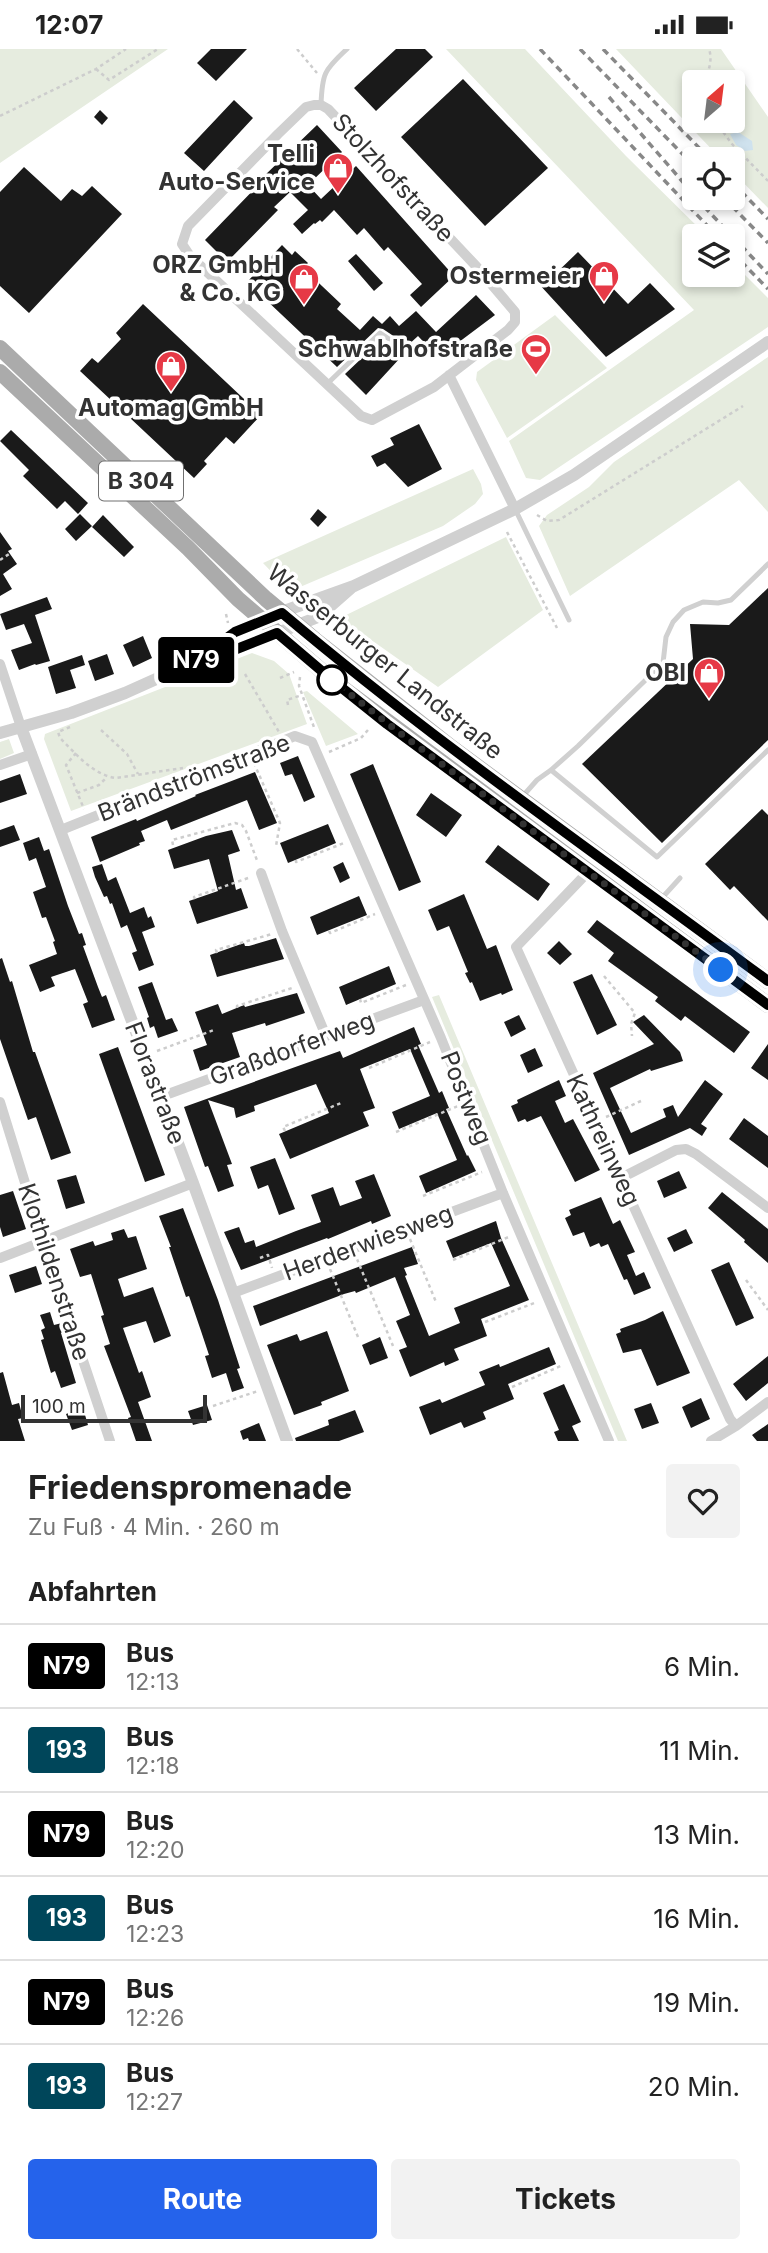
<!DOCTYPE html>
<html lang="de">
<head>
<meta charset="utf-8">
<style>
  :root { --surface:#fff; --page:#f2f2f2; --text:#222; --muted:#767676; --line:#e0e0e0; --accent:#2563eb }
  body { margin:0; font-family:Inter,sans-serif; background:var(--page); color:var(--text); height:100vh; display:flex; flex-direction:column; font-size:26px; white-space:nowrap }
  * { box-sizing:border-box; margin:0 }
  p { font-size:23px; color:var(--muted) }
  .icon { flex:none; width:38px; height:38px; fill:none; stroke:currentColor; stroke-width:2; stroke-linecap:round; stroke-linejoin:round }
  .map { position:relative; height:1392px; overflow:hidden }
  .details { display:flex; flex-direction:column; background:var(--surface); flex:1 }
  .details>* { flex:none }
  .badge { padding:0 14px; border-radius:5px; font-size:24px; line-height:46px }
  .needle { width:46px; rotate:28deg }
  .fabs { position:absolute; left:682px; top:21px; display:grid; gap:14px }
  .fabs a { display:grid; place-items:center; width:63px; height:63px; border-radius:7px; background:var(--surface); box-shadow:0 4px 10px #0003; font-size:35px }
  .scale { position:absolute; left:21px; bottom:18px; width:186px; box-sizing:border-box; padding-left:7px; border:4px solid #333; border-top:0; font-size:19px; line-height:24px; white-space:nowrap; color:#333; -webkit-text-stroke:5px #fff; paint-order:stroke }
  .you { position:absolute; width:35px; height:35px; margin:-18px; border:5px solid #fff; border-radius:50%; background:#1a73e8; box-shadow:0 0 0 10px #1a73e833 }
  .map>.badge { position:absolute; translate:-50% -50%; box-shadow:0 0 0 4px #fff }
  h2 { padding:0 28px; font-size:26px; line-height:63px }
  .round { display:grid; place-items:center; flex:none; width:74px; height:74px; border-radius:7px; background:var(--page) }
  .headline { display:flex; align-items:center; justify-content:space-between; height:119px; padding:0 28px }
  h1 { font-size:33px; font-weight:700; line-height:52px }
  .primary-button { display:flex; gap:14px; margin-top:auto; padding:14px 28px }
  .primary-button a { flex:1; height:80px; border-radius:7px; background:var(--accent); color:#fff; font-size:28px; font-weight:700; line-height:80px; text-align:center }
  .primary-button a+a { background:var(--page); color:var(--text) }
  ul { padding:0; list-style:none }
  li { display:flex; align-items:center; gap:21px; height:84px; padding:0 28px; border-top:2px solid var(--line) }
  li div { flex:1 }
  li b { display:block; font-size:26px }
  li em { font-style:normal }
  li .badge { min-width:77px; font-weight:700; text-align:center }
  .status { display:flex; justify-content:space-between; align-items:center; height:49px; padding:0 35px; background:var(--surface); direction:ltr }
  .status svg { height:19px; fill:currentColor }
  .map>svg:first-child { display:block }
</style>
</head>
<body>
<div class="status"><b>12:07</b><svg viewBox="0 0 49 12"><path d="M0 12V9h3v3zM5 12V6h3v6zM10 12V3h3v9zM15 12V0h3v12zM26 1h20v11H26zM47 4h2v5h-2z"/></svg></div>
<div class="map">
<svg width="768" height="1392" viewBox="0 0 768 1392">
  <rect width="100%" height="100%" fill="#fff"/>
  <path fill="#e6ecdf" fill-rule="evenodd" d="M0,0H168L0,114Z
    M446,0H525L626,107L707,187H695V226H733V214L768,249V278L540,431L526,429L509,392L694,261Z
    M616,0H721L768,68V159L733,123V110H721ZM695,33H733V72H695Z
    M555,266L607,319L507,389L476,331L477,323Z
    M768,308V463L739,431L570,547L539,477L547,466L589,438L614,413Z
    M473,420L481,435L483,445L475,455L443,477L293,541L283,535L263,514Z
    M506,488L543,561L438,638L340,569Z
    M252,604L274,612L289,625L307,675L71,762L44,690L45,685Z
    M307,642L358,685L326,697L303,643Z
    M9,690L14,704L0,710V693Z
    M439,946L627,1392H618L432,948Z"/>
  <path fill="#cfe2ee" d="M738,83L752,92L753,101L745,102L736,96L730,85Z"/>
  <path fill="#1a1a1a" d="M211,0H247L216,32L197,14Z
    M396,0H425L433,8L376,62L354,39Z
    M463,30L548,119L485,177L401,88Z
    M234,51L253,69L204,122L184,104Z
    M100,61L108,69L102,76L94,68Z
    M317,76L342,103L308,136L321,150L356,117L454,227L421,258L410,246L422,235L388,198L384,202L364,179L357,186L334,161L322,173L320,171L315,175L314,174L302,185L293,175L308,161L290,143L274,158L278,161L227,213L205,191L265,129L263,128Z
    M24,118L61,152L72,140L82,147L92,137L122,165L29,264L0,237V143Z
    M282,196L292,206L295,202L308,214L303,219L341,255L337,260L360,281L373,267L382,275L390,267L399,277L416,262L436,283L476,246L495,266L459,293L457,290L438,308L418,287L406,298L398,290L383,280L378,279L337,318L247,233Z
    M578,203L628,255L650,234L675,260L606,308L538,234L547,225L551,229Z
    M356,205L383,234L374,242L348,212Z
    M143,255L261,366L234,395L226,388L204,412L207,415L194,429L80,322L92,309L98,314L121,290L116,284Z
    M381,291L392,298L401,308L366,346L345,325Z
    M419,375L442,420L408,438L385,414L377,418L371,407L394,396L390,389Z
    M11,381L88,454L78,465L65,452L57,460L23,427L29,421L0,392Z
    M318,460L327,468L318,478L310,470Z
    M80,465L92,477L76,492L65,480Z
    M103,466L134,498L124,508L92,478Z
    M0,483L12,500L8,502L17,515L3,525L12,540L0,547Z
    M768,539V691L662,794L582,715L693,610L690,575L729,576Z
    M47,548L52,560L35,566L50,612L36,616L35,615L19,621L11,601L32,594L24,575L6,581L0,565Z
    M143,587L152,609L133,618L123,596Z
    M107,605L114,625L95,632L88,612Z
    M82,606L85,616L70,621L76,639L56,645L48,618Z
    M298,707L315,748L304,753L292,725L285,727L280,714Z
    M373,715L421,833L399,842L350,725Z
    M255,723L277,774L259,781L247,751L171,781L167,771L141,782L145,792L139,794L140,796L100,813L91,788L136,770L137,772L196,747L195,746Z
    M20,725L27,745L0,754V732Z
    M431,744L462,766L446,788L416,766Z
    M762,760L768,766V872L734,837L730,841L705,815Z
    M328,775L336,794L288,814L280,794Z
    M14,776L20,791L0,798V781Z
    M232,781L240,802L228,806L236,841L241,839L248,859L197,875L189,852L218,842L209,810L174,820L168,801L206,787Z
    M39,788L44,802L49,800L68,857L79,885L82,884L86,896L83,897L98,938L102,948L106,946L115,971L92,979L83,955L88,953L75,920L51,928L55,937L40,943L29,916L57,905L53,893L55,892L46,868L42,869L33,843L46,838L36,809L29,812L23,794Z
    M498,796L550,835L538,852L485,813Z
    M343,813L350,829L340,834L333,818Z
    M102,815L108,832L116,828L130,864L144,858L148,869L151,867L155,878L142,883L154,916L139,922L132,904L137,902L127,876L121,879L112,854L110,855L107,847L104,848L95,828L92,818Z
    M464,845L487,900L496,896L513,941L502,946L501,944L480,952L472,933L470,934L465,924L468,923L449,877L437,882L428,861Z
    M359,847L367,866L317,886L310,868Z
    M597,871L750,983L734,1004L685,967L681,972L655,952L658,948L608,912L614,904L587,883Z
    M276,889L284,910L217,928L210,906L244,894L245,897H249Z
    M559,892L572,905L560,916L547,904Z
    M2,909L10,933L12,932L33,1003H35L71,1104L51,1111L36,1068L28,1071L0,990V910Z
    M389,917L396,935L346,956L339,938Z
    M592,925L617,976L597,986L573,933Z
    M152,933L166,971L172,969L178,982L158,989L154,977L150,979L147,969L149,968L138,938Z
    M297,944L305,964L266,977L265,974L232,984L240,1008L200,1022L193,1001L207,996L195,963L218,955L222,965L244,956L245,958Z
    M519,966L526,980L511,988L504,973Z
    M644,966L680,1003L683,1012L651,1022L650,1020L610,1039L631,1084L666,1068L663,1060L673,1056L678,1068L705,1031L723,1045L701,1075L707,1079L702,1087L690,1079L629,1106L593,1024L654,995L633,973Z
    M414,978L421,995L418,996L439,1044L442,1042L449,1059L446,1060L467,1107L468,1106L476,1122L426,1144L419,1127L457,1111L437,1064L399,1080L392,1063L430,1047L410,1000L360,1020L375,1059L363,1063L369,1077L290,1110L279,1085L329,1064L316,1035L254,1057L255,1062L236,1069L234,1059L208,1051L232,1115L227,1116L234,1137L218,1143L208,1117L205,1118L184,1058L340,1002L343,1009Z
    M768,995V1031L751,1019Z
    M118,998L165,1126L145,1133L99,1005Z
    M535,999L543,1017L528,1024L520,1006Z
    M559,1031L566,1047L555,1052L565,1074L573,1070L600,1121L575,1133L541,1067L527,1073L525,1070L518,1073L511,1057L518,1054L517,1051Z
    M744,1069L768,1087V1119L729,1090Z
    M275,1109L295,1160L279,1166L268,1136L258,1140L250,1118Z
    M679,1122L687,1139L664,1149L657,1132Z
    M374,1125L391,1167L372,1175L371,1172L328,1190L327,1189L241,1221L224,1183L239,1178L245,1194L254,1191L256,1198L296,1182L321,1173L311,1146L333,1138L340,1157L362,1149L355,1132Z
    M76,1126L85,1154L66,1160L57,1131Z
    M13,1142L26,1180L3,1188L0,1178V1146Z
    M722,1143L768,1180V1214L744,1193L745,1191L708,1159Z
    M601,1148L613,1175L620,1171L635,1203L627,1206L636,1227L644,1223L651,1239L634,1246L627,1230L624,1231L608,1195L601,1198L599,1194L590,1198L584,1183L573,1187L565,1169L571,1166L569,1161Z
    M183,1159L218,1251L240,1319L237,1320L244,1339L232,1343L226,1324L212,1329L205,1307L209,1306L201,1282L189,1247L186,1248L169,1198H171L159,1167Z
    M496,1172L501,1189L529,1251L481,1270L487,1287L454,1300L459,1311L445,1317L444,1313L410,1328L399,1301L407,1298L396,1272L410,1266L395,1228L356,1244L355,1242L344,1245L260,1277L253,1257L412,1198L418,1215L404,1219L407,1226L405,1227L429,1287L460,1274L454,1259L510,1237L491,1194L453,1209L446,1192Z
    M124,1180L128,1189L136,1187L147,1220L118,1230L124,1248L153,1238L171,1287L154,1294L146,1272L123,1279L139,1324L142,1322L151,1348L138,1353L152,1392H136L128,1369L131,1368L104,1297L110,1295L101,1267L104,1266L91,1225L80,1228L70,1200L93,1192L95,1197L113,1191L111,1184Z
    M686,1180L693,1194L674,1203L667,1189Z
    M729,1213L754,1269L736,1277L711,1221Z
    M36,1217L42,1235L15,1244L9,1226Z
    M663,1262L690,1324L657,1337L641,1300L623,1304L616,1285L621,1283L620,1280L645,1271Z
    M50,1263L54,1276L62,1274L65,1283L61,1284L76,1334L61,1339L55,1322L51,1324L41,1291L44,1290L41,1281L45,1279L40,1266Z
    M327,1282L349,1342L321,1353L322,1356L294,1366L267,1296L297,1285L300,1292Z
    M380,1288L388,1309L370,1316L362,1296Z
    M549,1298L556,1315L508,1335L514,1350L483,1363L486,1370L464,1379L461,1373L430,1386L419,1358L440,1350L442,1354L485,1336L479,1323L499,1315L500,1318Z
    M768,1307V1334L746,1352L733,1335Z
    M3,1323L12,1356L19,1354L23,1369L18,1370L25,1392H0V1324Z
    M564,1335L581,1373L572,1377L579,1392H558L554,1383L559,1381L543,1344Z
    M701,1349L710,1370L691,1379L682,1358Z
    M651,1354L659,1374L642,1380L634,1360Z
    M207,1356L212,1371L193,1376L188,1362Z
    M83,1359L88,1376L72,1381L66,1365Z
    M355,1361L364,1383L339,1392H296L295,1389L329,1376L328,1371Z
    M259,1374L266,1392H249L248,1389L243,1391L240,1382Z
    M768,1375V1392H757L752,1386Z"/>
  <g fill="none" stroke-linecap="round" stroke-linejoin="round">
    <path stroke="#cdcdcd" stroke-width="2.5" stroke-dasharray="3.5 3.5" stroke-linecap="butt" d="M297,0L317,24
      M96,20L109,31L158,0
      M705,33C708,22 713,12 709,0
      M0,67L96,20L126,0
      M715,72L732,95L768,132
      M537,466L547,472L559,471L743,357
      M507,483L557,579
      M0,511L9,505
      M226,565L228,574
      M245,625L279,683
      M300,628L299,637L315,681
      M280,629L294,623
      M288,656L287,651L302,646
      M70,678L58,683L60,689C76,705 93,726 116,729L183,719
      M101,681L127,705L138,725
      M329,703L361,689L368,681
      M76,704L66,716L84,760
      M254,714L280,774L276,797
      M77,744L99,736L107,728
      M173,796L172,791L235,774L242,776L246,782L258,814
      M296,811V813L344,794
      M195,850L194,848L251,828
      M329,882L330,884L375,865
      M217,904L216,901L272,885
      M604,927L635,964L631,975L632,987
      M360,950L361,954L406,936
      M237,959V957L295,938
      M157,1002L214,981L213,979
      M369,1019L430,993
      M606,1068L641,1052
      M285,1082L283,1078L341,1054
      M396,1083L458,1057
      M423,1147L482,1123
      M410,1190L436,1253
      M260,1209L268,1206L272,1219
      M357,1210L393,1297
      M453,1211L511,1187
      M330,1220L358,1288
      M746,1231L768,1261
      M485,1273L537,1253
      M512,1338L563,1316
      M213,1357L258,1342"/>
    <path stroke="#d0d0d0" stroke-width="5" d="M321,56C322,25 324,21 347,0
      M327,335L380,284L395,294L406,306
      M515,460L569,571
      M551,721L657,808L768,701
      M522,748L537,731L551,721L578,697L663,614L666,588L673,573L684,561L703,553L718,554L731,551L768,515
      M661,850L680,829"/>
    <path stroke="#d0d0d0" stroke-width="10" d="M314,56H321L328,60L476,217L515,263V273L508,281L434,338L372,371L361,367L190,207L182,195L188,177L278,85L306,58Z
      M449,326L515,460
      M0,615L21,678
      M0,716L32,705
      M61,781L295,687L312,693L441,989L503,1144L609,1392
      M588,823L516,898L730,1370L736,1377
      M261,824L282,882L326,987
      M160,1048L424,951
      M0,1053L43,1192L110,1392
      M621,1129L676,1101L686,1100L696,1105L768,1159
      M0,1209L193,1134
      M233,1244L503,1144
      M711,1392L736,1377L768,1353"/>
    <path stroke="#d0d0d0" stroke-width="12" d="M199,612L219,607L318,568L351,539
      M21,678L193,1134L287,1392
      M0,684L71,664L125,644L194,613L235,583L262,570L354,537L515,460L574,426L768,293"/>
    <path stroke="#ababab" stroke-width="16" d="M0,299L266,550L315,591L452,699L768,932
      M0,323L188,499L238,550L337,635L768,956"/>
    <path stroke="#888" stroke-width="3.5" stroke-dasharray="7 5" stroke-linecap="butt" d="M540,0L717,187
      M580,0L695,118
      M603,0L710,110
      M609,48L695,147
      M733,134L768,170
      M696,149L732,187
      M724,149L768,194
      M733,188L768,225
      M733,204L768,240"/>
  </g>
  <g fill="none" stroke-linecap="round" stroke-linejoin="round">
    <g stroke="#fff" stroke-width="16">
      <path id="line" d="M768,932C605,811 437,695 282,564L235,583L194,613L219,607L277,584L337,635L387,675L768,956"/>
    </g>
    <use href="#line" stroke="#000" stroke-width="10"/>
    <path stroke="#333" stroke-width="7" stroke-dasharray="0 12.6" d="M332,631L404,687L721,921"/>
  </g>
  <defs>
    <g id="shop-pin" transform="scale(1.575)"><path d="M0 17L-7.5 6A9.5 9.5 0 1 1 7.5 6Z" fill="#e63946" stroke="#fff"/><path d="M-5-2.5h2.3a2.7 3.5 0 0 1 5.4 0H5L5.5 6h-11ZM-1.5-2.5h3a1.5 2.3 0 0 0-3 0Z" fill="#fff"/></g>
    <g id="stadium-pin" transform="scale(1.575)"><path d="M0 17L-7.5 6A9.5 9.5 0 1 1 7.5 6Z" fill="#e63946" stroke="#fff"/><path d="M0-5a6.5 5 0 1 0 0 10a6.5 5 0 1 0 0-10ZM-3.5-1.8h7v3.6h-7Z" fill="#fff"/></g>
  </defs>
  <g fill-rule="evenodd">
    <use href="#shop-pin" x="338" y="119"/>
    <use href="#shop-pin" x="604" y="227"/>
    <use href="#shop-pin" x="304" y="230"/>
    <use href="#stadium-pin" x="536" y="300"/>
    <use href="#shop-pin" x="171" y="317"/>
    <use href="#shop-pin" x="709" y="624"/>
  </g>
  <circle fill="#fff" stroke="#000" stroke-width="3.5" cx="332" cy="631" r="14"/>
  <g text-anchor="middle" stroke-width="7" stroke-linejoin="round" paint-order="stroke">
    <rect fill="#fff" stroke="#707070" stroke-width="2" x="99" y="412.5" width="84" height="39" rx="5"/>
    <g font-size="23" font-weight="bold" fill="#333">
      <text x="141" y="440">B 304</text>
    </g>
    <g font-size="24" font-weight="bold" fill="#333" stroke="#fff" text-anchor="end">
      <text x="315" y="113">Telli<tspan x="315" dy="28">Auto-Service</tspan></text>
      <text x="281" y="224">ORZ GmbH<tspan x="281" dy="28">&amp; Co. KG</tspan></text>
      <text x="581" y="235">Ostermeier</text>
      <text x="513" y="308">Schwablhofstraße</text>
      <text x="171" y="367" text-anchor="middle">Automag GmbH</text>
      <text x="686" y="632">OBI</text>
    </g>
    <g font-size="24" fill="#333" stroke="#fff">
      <text transform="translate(393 129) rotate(47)" y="8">Stolzhofstraße</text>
      <text transform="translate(385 613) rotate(39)" y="8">Wasserburger Landstraße</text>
      <text transform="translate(194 729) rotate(-21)" y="8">Brändströmstraße</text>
      <text transform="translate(292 1000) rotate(-20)" y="8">Graßdorferweg</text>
      <text transform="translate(155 1034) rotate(69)" y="8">Florastraße</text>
      <text transform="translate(466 1049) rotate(68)" y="8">Postweg</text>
      <text transform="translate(603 1091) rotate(65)" y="8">Kathreinweg</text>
      <text transform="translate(368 1194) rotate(-20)" y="8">Herderwiesweg</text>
      <text transform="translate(54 1223) rotate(72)" y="8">Klothildenstraße</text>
    </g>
  </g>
</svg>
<div class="fabs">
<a><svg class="needle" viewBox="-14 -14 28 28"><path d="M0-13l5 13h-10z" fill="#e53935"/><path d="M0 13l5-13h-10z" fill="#767676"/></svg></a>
<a><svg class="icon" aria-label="locate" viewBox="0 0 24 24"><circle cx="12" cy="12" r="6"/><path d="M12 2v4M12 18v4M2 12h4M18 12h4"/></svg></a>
<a><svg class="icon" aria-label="layers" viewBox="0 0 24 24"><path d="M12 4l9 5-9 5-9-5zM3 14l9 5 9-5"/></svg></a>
</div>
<div class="scale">100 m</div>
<div class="you" style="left:721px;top:921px"></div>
<b class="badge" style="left:196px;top:611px;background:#000;color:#fff">N79</b>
</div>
<section class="details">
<div class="headline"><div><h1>Friedenspromenade</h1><p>Zu Fuß · 4 Min. · 260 m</p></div><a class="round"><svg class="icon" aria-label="heart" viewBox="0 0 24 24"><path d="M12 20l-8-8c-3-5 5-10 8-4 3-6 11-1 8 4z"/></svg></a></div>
<h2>Abfahrten</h2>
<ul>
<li><span class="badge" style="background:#000;color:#fff">N79</span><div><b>Bus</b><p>12:13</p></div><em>6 Min.</em></li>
<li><span class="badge" style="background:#00465a;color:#fff">193</span><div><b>Bus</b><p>12:18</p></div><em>11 Min.</em></li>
<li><span class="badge" style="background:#000;color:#fff">N79</span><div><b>Bus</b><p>12:20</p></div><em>13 Min.</em></li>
<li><span class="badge" style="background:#00465a;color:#fff">193</span><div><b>Bus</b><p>12:23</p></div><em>16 Min.</em></li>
<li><span class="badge" style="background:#000;color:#fff">N79</span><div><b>Bus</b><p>12:26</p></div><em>19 Min.</em></li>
<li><span class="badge" style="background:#00465a;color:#fff">193</span><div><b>Bus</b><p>12:27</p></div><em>20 Min.</em></li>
</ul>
<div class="primary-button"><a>Route</a><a>Tickets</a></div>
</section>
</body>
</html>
